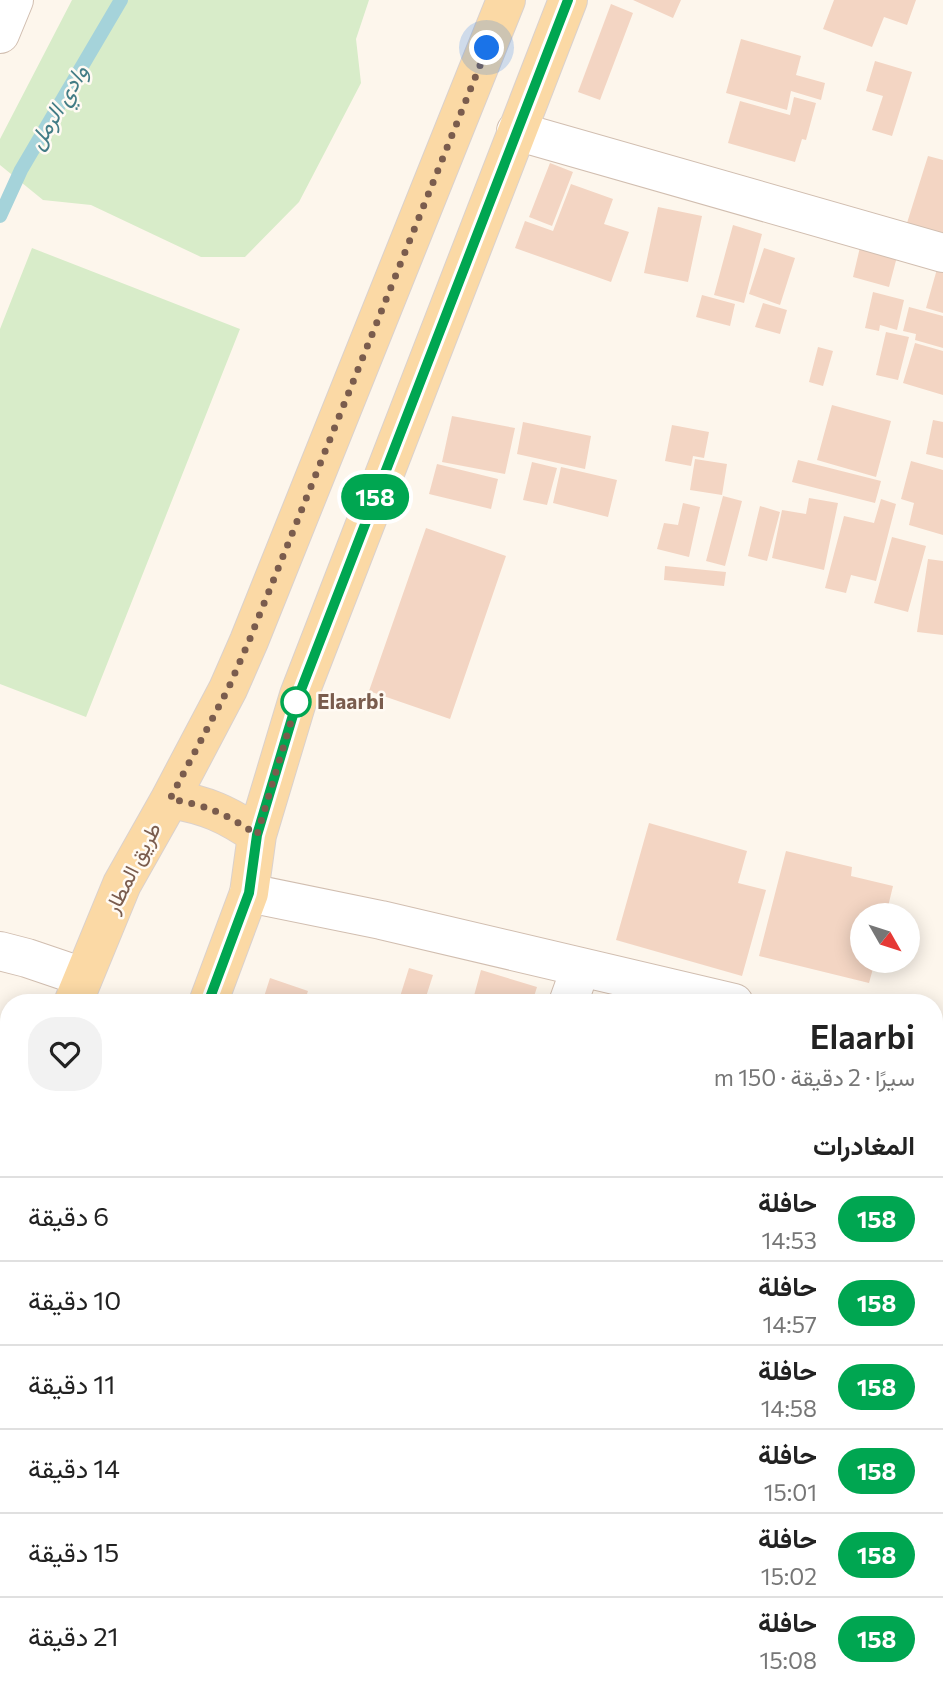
<!DOCTYPE html>
<html lang="ar">
<head>
<meta charset="utf-8">
<style>
  :root { --surface:#fff; --page:#f2f2f2; --text:#222; --muted:#767676; --line:#e0e0e0 }
  body { margin:0; font-family:Commissioner,Vazirmatn,sans-serif; background:var(--page); color:var(--text); direction:rtl; height:100vh; display:flex; flex-direction:column; font-size:26px; white-space:nowrap }
  * { box-sizing:border-box; margin:0 }
  p { font-size:23px; color:var(--muted) }
  .icon { flex:none; width:38px; height:38px; fill:none; stroke:currentColor; stroke-width:2; stroke-linecap:round; stroke-linejoin:round }
  .map { position:relative; flex:1; overflow:hidden; direction:ltr }
  .sheet { position:absolute; left:0px; top:994px; width:943px; height:700px; display:flex; flex-direction:column; background:var(--surface); border-radius:28px 28px 0 0; box-shadow:0 4px 18px #0003; direction:rtl }
  .sheet>* { flex:none }
  .badge { padding:0 14px; border-radius:23px; font-size:24px; line-height:46px }
  .needle { width:46px; rotate:129deg }
  .buttons { position:absolute; left:850px; top:903px; display:grid; gap:14px }
  .buttons a { display:grid; place-items:center; width:70px; height:70px; border-radius:50%; background:var(--surface); box-shadow:0 4px 18px #0003; font-size:35px }
  .you { position:absolute; width:35px; height:35px; margin:-18px; border:5px solid #fff; border-radius:50%; background:#1a73e8; box-shadow:0 0 0 10px #1a73e833 }
  .map>.badge { position:absolute; translate:-50% -50%; box-shadow:0 0 0 4px #fff }
  h2 { padding:0 28px; font-size:26px; line-height:63px }
  .round { display:grid; place-items:center; flex:none; width:74px; height:74px; border-radius:28px; background:var(--page) }
  .headline { display:flex; align-items:center; justify-content:space-between; height:119px; padding:0 28px }
  h1 { font-size:33px; font-weight:600; line-height:52px }
  ul { padding:0; list-style:none }
  li { display:flex; align-items:center; gap:21px; height:84px; padding:0 28px; border-top:2px solid var(--line) }
  li div { flex:1 }
  li b { display:block; font-size:26px }
  li em { font-style:normal }
  li .badge { min-width:77px; font-weight:700; text-align:center }
  .map>svg:first-child { display:block }
</style>
</head>
<body>
<div class="map">
<svg width="943" height="1694" viewBox="0 0 943 1694">
  <rect width="100%" height="100%" fill="#fdf6ec"/>
  <path fill="#d8ecc9" d="M72,0H369L356,39L361,83L299,202L245,257H201L91,205L43,200L0,165V139Z
    M32,248L240,329L86,717L0,684V329Z"/>
  <g fill="none" stroke-linecap="round" stroke-linejoin="round">
    <path stroke="#a5d3da" stroke-width="14" d="M0,216L21,170L121,0"/>
  </g>
  <path fill="#f3d5c3" d="M633,0H681L673,18Z
    M834,0H916L907,25L884,17L872,47L823,29Z
    M611,4L633,13L600,100L578,92Z
    M741,39L801,56L796,75L825,83L821,100L791,91L787,110L726,93Z
    M875,61L912,72L892,136L872,130L883,96L866,91Z
    M794,97L816,103L806,140L802,139L795,162L728,143L740,101L790,115Z
    M928,156L943,160V234L907,223Z
    M550,163L573,172L552,226L529,217Z
    M571,184L613,199L604,224L629,232L611,282L515,248L525,221L553,231Z
    M658,207L702,216L688,282L644,273Z
    M733,225L762,234L744,303L714,295Z
    M861,243L898,253L889,287L853,277Z
    M764,248L795,258L780,305L749,294Z
    M937,269L943,271V313L926,308Z
    M873,292L904,300L897,330L880,325L879,331L865,328Z
    M702,295L735,304L730,326L696,317Z
    M763,303L787,310L780,334L755,327Z
    M909,307L943,316V348L915,340L916,334L903,331Z
    M886,332L909,337L898,380L876,375Z
    M915,343L943,351V395L903,383Z
    M818,347L833,351L823,386L809,382Z
    M832,405L891,421L876,477L817,460Z
    M452,416L515,428L505,474L442,462Z
    M933,420L943,422V458L926,454Z
    M523,422L591,436L585,469L517,454Z
    M672,425L709,432L704,458L693,456L691,466L665,461Z
    M695,459L727,464L722,495L690,490Z
    M798,460L881,481L875,503L792,482Z
    M911,461L943,470V535L909,525L914,503L901,499Z
    M532,462L557,468L547,505L523,500Z
    M437,464L498,479L491,509L429,494Z
    M561,467L617,480L608,517L553,503Z
    M723,496L742,501L725,566L706,561Z
    M809,498L838,503L824,570L772,558L782,510L806,514Z
    M881,499L896,504L876,581L851,575L846,593L825,588L844,516L874,523Z
    M683,503L700,507L689,557L657,549L664,523L678,525Z
    M760,506L780,512L767,561L748,556Z
    M426,528L506,556L450,719L369,691Z
    M892,537L926,546L908,612L874,603Z
    M928,559L943,561V635L917,632Z
    M665,566L726,572L724,586L664,580Z
    M649,823L747,851L738,883L766,890L742,976L616,940Z
    M786,851L852,867L851,876L893,886L886,915H863V961H875L869,983L759,956Z
    M409,968L433,975L424,1003H398Z
    M481,970L537,987L532,1003H472Z
    M270,978L308,991L304,1003H262Z
    M934,1143L943,1145V1188L934,1186Z
    M934,1396L943,1397V1440L934,1439Z
    M3,1514L9,1516V1548L0,1545V1523Z
    M942,1523H943V1571L934,1569V1555Z
    M934,1578L943,1580V1613L934,1611Z
    M0,1645L9,1649V1685H51L46,1694H0Z
    M138,1685H185L200,1694H133Z
    M559,1685H594L593,1692L559,1688Z
    M608,1685H659L658,1694H607Z
    M700,1685H766L765,1694H698Z"/>
  <g fill="none" stroke-linecap="round" stroke-linejoin="round">
    <g stroke="#d1beb0" stroke-width="40">
      <path id="minor" d="M0,34L14,0
        M516,131L943,253
        M249,893L381,920L734,1003
        M0,951L27,958L83,977
        M568,1003L581,967
        M934,1053L943,1055
        M934,1360L943,1362
        M0,1599L9,1602
        M320,1685L389,1694"/>
    </g>
    <g stroke="#dad1cd" stroke-width="40">
      <path id="major" d="M170,799C206,805 227,814 257,835
        M73,1003L122,884L170,799L228,689L249,641L506,0
        M208,1003L249,893L257,835L299,695L568,0
        M0,1251L9,1190
        M0,1440L9,1419"/>
    </g>
    <use href="#minor" stroke="#fff" stroke-width="38"/>
    <use href="#major" stroke="#fbd9a5" stroke-width="38"/>
  </g>
  <g fill="none" stroke-linecap="round" stroke-linejoin="round">
    <g stroke="#fff" stroke-width="16">
      <path id="line" d="M208,1003L249,893L257,835L299,695L568,0"/>
    </g>
    <use href="#line" stroke="#00a651" stroke-width="10"/>
    <path stroke="#7a5c4d" stroke-width="7" stroke-dasharray="0 12.6" d="M296,702L299,695L257,835C227,814 206,805 170,799L228,689L249,641L487,48"/>
  </g>
  <circle fill="#fff" stroke="#00a651" stroke-width="3.5" cx="296" cy="702" r="14"/>
  <g text-anchor="middle" stroke-width="5" stroke-linejoin="round" paint-order="stroke">
    <g font-size="21" font-weight="bold" fill="#7a5c4d" stroke="#fffaf3" text-anchor="start">
      <text x="317" y="709">Elaarbi</text>
    </g>
    <g font-size="21" fill="#7a5c4d" stroke="#fffaf3">
      <text transform="translate(133 868) rotate(-63)" y="7">طريق المطار</text>
    </g>
    <g font-size="23" font-style="italic" fill="#437c86" stroke="#fffaf3">
      <text transform="translate(58 107) rotate(-59)" y="8">وادي الرمل</text>
    </g>
  </g>
</svg>
<div class="buttons">
<a><svg class="needle" viewBox="-14 -14 28 28"><path d="M0-13l5 13h-10z" fill="#e53935"/><path d="M0 13l5-13h-10z" fill="#767676"/></svg></a>
</div>
<div class="you" style="left:487px;top:48px"></div>
<b class="badge" style="left:375px;top:497px;background:#00a651;color:#fff">158</b>
<section class="sheet">
<div class="headline"><div><h1>Elaarbi</h1><p>سيرًا · 2 دقيقة · 150 m</p></div><a class="round"><svg class="icon" aria-label="heart" viewBox="0 0 24 24"><path d="M12 20l-8-8c-3-5 5-10 8-4 3-6 11-1 8 4z"/></svg></a></div>
<h2>المغادرات</h2>
<ul>
<li><span class="badge" style="background:#00a651;color:#fff">158</span><div><b>حافلة</b><p>14:53</p></div><em>6 دقيقة</em></li>
<li><span class="badge" style="background:#00a651;color:#fff">158</span><div><b>حافلة</b><p>14:57</p></div><em>10 دقيقة</em></li>
<li><span class="badge" style="background:#00a651;color:#fff">158</span><div><b>حافلة</b><p>14:58</p></div><em>11 دقيقة</em></li>
<li><span class="badge" style="background:#00a651;color:#fff">158</span><div><b>حافلة</b><p>15:01</p></div><em>14 دقيقة</em></li>
<li><span class="badge" style="background:#00a651;color:#fff">158</span><div><b>حافلة</b><p>15:02</p></div><em>15 دقيقة</em></li>
<li><span class="badge" style="background:#00a651;color:#fff">158</span><div><b>حافلة</b><p>15:08</p></div><em>21 دقيقة</em></li>
</ul>
</section>
</div>
</body>
</html>
